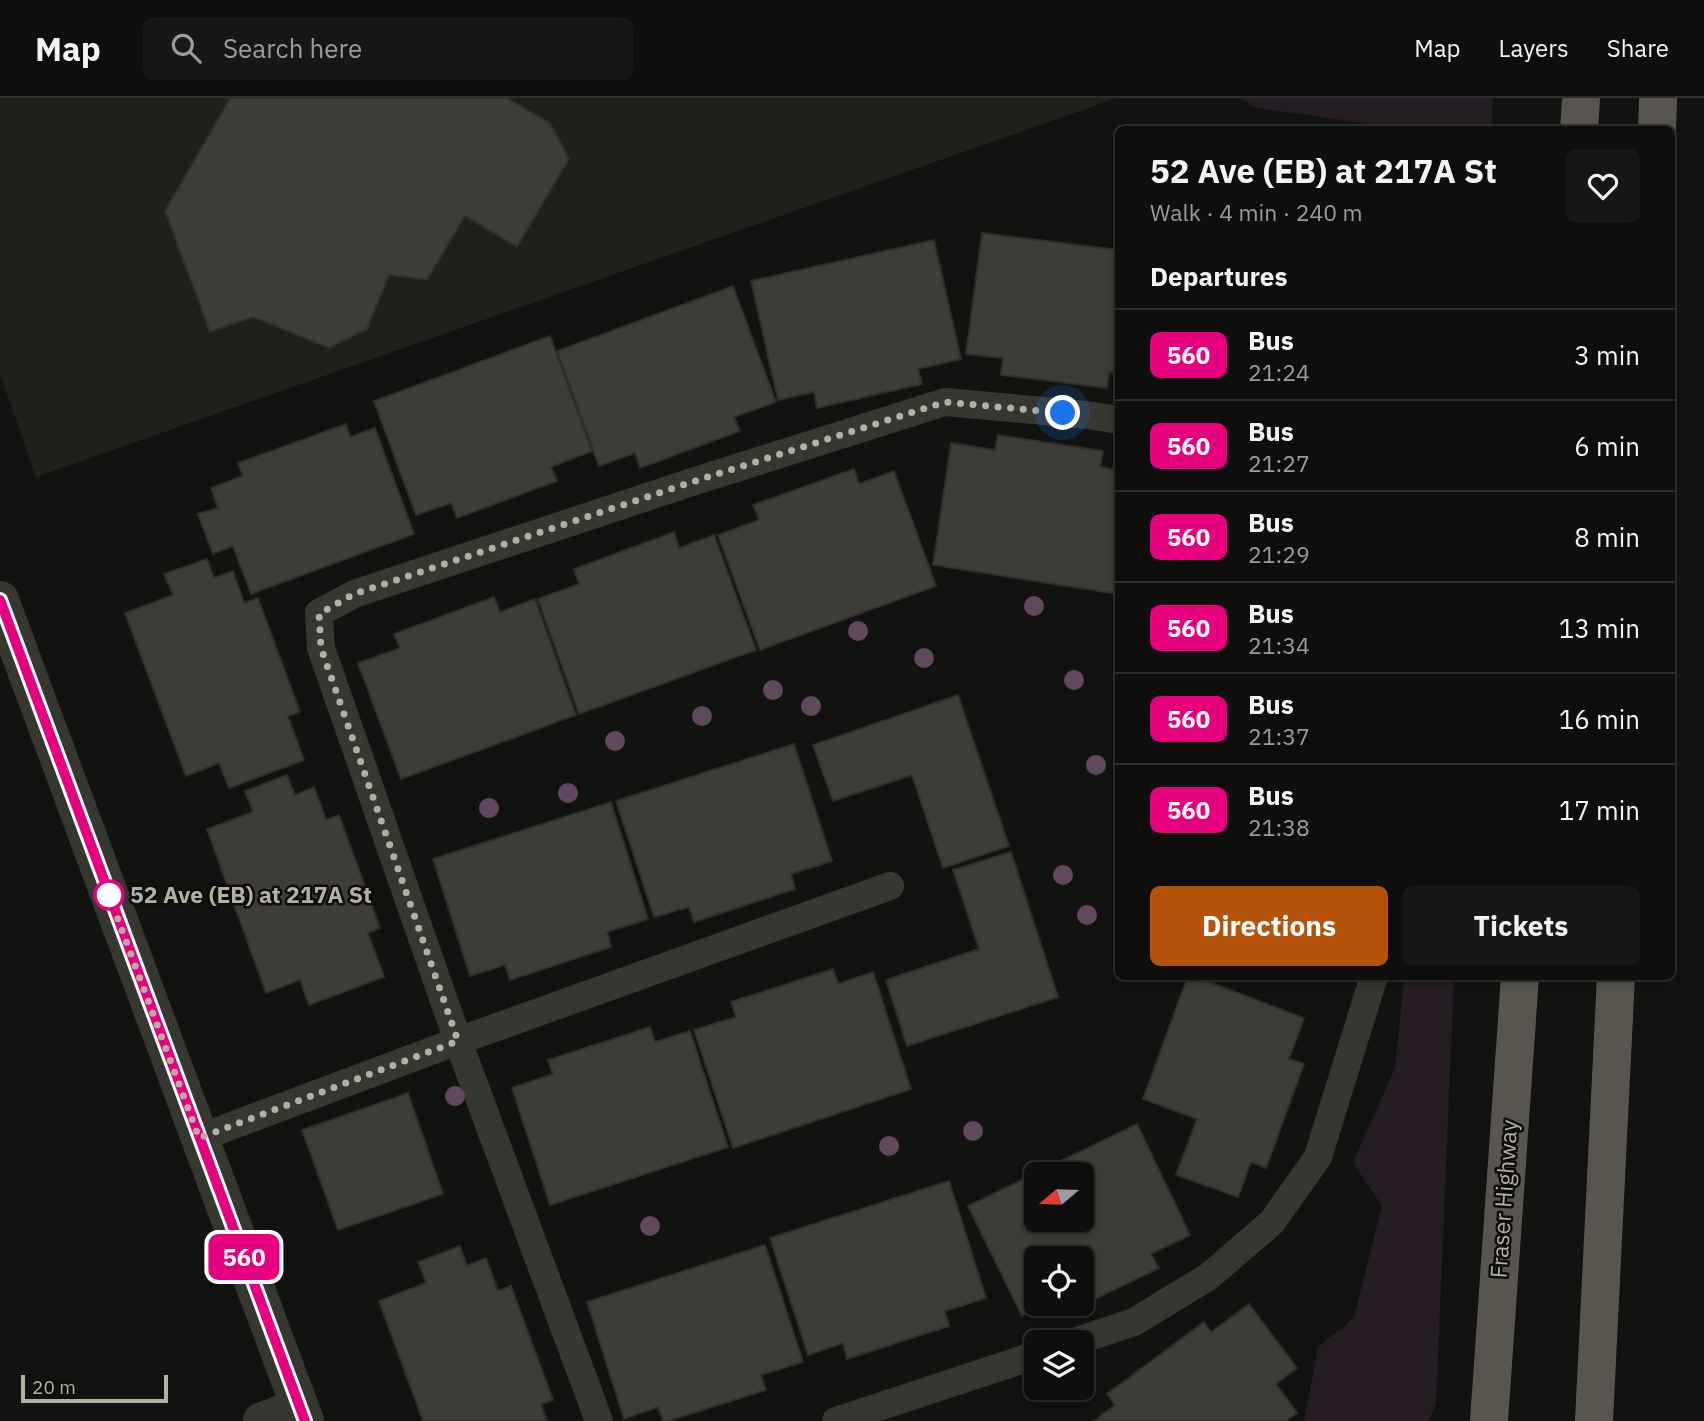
<!DOCTYPE html>
<html lang="en">
<head>
<meta charset="utf-8">
<style>
  :root { --surface:#0e0e0c; --page:#171715; --text:#f1f3f6; --muted:#9b9c9d; --line:#2e2e2d; --accent:#b45309 }
  body { margin:0; font-family:"IBM Plex Sans",sans-serif; background:var(--page); color:var(--text); height:100vh; display:flex; flex-direction:column; font-size:26px; white-space:nowrap }
  * { box-sizing:border-box; margin:0 }
  p { font-size:23px; color:var(--muted) }
  .icon { flex:none; width:38px; height:38px; fill:none; stroke:currentColor; stroke-width:2; stroke-linecap:round; stroke-linejoin:round }
  .map { position:relative; flex:1; overflow:hidden }
  .panel { position:absolute; left:1115px; top:28px; width:560px; height:854px; display:flex; flex-direction:column; background:var(--surface); border-radius:10px; box-shadow:0 4px 10px #0003,0 0 0 2px var(--line) }
  .panel>* { flex:none }
  .badge { padding:0 14px; border-radius:10px; font-size:24px; line-height:46px }
  .needle { width:46px; rotate:251deg }
  .buttons { position:absolute; left:1024px; top:1064px; display:grid; gap:14px }
  .buttons a { display:grid; place-items:center; width:70px; height:70px; border-radius:10px; background:var(--surface); box-shadow:0 4px 10px #0003,0 0 0 2px var(--line); font-size:35px }
  .scale { position:absolute; left:21px; bottom:18px; width:147px; box-sizing:border-box; padding-left:7px; border:4px solid #b4afa0; border-top:0; font-size:19px; line-height:24px; white-space:nowrap; color:#b4afa0; -webkit-text-stroke:5px #0d0d0b; paint-order:stroke }
  .you { position:absolute; width:35px; height:35px; margin:-18px; border:5px solid #fff; border-radius:50%; background:#1a73e8; box-shadow:0 0 0 10px #1a73e833 }
  .map>.badge { position:absolute; translate:-50% -50%; box-shadow:0 0 0 4px #fff }
  h2 { padding:0 35px; font-size:26px; line-height:63px }
  .round { display:grid; place-items:center; flex:none; width:74px; height:74px; border-radius:10px; background:var(--page) }
  .summary { display:flex; align-items:center; justify-content:space-between; height:119px; padding:0 35px }
  h1 { font-size:33px; font-weight:800; line-height:52px }
  .primary-button { display:flex; gap:14px; margin-top:auto; padding:14px 35px }
  .primary-button a { flex:1; height:80px; border-radius:10px; background:var(--accent); color:#fff; font-size:28px; font-weight:800; line-height:80px; text-align:center }
  .primary-button a+a { background:var(--page); color:var(--text) }
  ul { padding:0; list-style:none }
  li { display:flex; align-items:center; gap:21px; height:91px; padding:0 35px; border-top:2px solid var(--line) }
  li div { flex:1 }
  li b { display:block; font-size:26px }
  li em { font-style:normal }
  li .badge { min-width:77px; font-weight:700; text-align:center }
  header { display:flex; align-items:center; gap:42px; box-sizing:border-box; height:98px; padding:0 35px; background:var(--surface); border-bottom:2px solid var(--line) }
  header strong { font-size:33px }
  nav { display:flex; gap:38px; margin-inline-start:auto; font-size:24px }
  .search { width:490px; height:63px; background:var(--page); display:flex; align-items:center; gap:18px; box-sizing:border-box; padding:0 24px; border-radius:10px; color:var(--muted); font-size:26px }
  .map>svg:first-child { display:block }
</style>
</head>
<body>
<header>
<strong>Map</strong>
<div class="search"><svg class="icon" aria-label="search" viewBox="0 0 24 24"><circle cx="10" cy="10" r="6"/><path d="M15 15l6 6"/></svg>Search here</div>
<nav><a>Map</a><a>Layers</a><a>Share</a></nav>
</header>
<div class="map">
<svg width="1704" height="1323" viewBox="0 0 1704 1323">
  <rect width="100%" height="100%" fill="#121210"/>
  <path fill="#1f1f1c" d="M0,0H1117L36,379L0,276Z"/>
  <path fill="#251c24" d="M1240,0H1493L1491,31H1374L1371,26L1256,10Z
    M1404,879H1454L1436,1306L1429,1323H1304L1318,1249L1354,1220L1382,1108L1353,1065L1395,970Z"/>
  <path fill="#3d3c37" stroke="#2e2e2a" stroke-width="2" fill-rule="evenodd" d="M230,0H507L550,25L569,61L517,149L465,118L427,182L389,177L367,231L329,250L253,219L210,234L165,113Z
    M982,135L1118,152V275L1109,274L1107,290L1001,277L1003,260L966,256Z
    M934,142L961,261L918,271L922,286L817,310L814,294L778,302L751,183Z
    M733,188L776,304L734,319L740,333L640,370L635,355L599,368L557,253Z
    M550,238L592,353L551,369L557,383L457,420L451,405L416,417L374,303Z
    M346,326L350,339L375,330L414,436L251,496L233,448L213,456L198,416L218,410L211,390L243,378L238,365Z
    M998,337L1103,353L1100,369L1118,372V496L933,467L951,345L995,352Z
    M854,371L859,386L894,373L936,488L760,552L718,437L759,422L753,407Z
    M674,434L679,450L714,437L756,552L579,616L538,501L579,486L574,471Z
    M207,461L214,480L233,473L244,505L258,500L300,614L288,618L304,662L229,690L219,665L186,678L125,515L173,497L164,476Z
    M494,499L500,514L535,501L576,617L401,681L358,565L400,550L394,536Z
    M958,597L1009,748L943,770L912,677L833,703L813,647Z
    M794,646L832,763L791,776L795,791L694,824L689,809L654,819L616,703Z
    M287,677L295,697L314,689L326,722L339,717L380,830L368,835L384,879L309,907L300,882L266,895L207,731L253,714L245,693Z
    M611,704L648,821L607,834L611,849L510,882L505,867L470,878L433,761Z
    M1011,754L1058,899L907,948L886,882L979,851L953,772Z
    M833,871L838,886L873,874L911,991L733,1050L694,932L736,919L731,904Z
    M1188,878H1193L1304,920L1289,961L1304,966L1266,1070L1251,1064L1238,1099L1176,1077L1197,1021L1143,1001Z
    M650,929L655,944L690,933L728,1049L550,1107L512,990L553,976L548,962Z
    M408,995L443,1096L338,1132L302,1032Z
    M1137,1026L1190,1137L1151,1156L1159,1170L1062,1217L1057,1206H1082V1160H1036V1206H1048L1022,1218L968,1108ZM1036,1076H1082V1122H1036Z
    M949,1083L986,1200L945,1213L949,1228L847,1261L843,1245L808,1257L770,1140Z
    M765,1147L803,1264L761,1277L766,1292L668,1323H663L658,1309L624,1321L587,1204Z
    M460,1148L467,1168L486,1160L498,1193L511,1188L553,1302L541,1306L547,1323H423L379,1203L426,1185L418,1164Z
    M1249,1206L1297,1270L1276,1286L1297,1315L1286,1323H1094L1115,1307L1107,1296L1204,1224L1211,1234Z"/>
  <g fill="none" stroke-linecap="round" stroke-linejoin="round">
    <path stroke="#373731" stroke-width="28" d="M199,1040L458,943L890,788
      M1074,1244L1134,1224L1208,1179L1272,1124L1318,1059L1374,878
      M599,1323L458,943L321,550L319,515L354,496L692,384L945,304L1087,317L1118,322
      M836,1323L1036,1257"/>
    <path stroke="#373731" stroke-width="38" d="M262,1323L300,1309"/>
    <path stroke="#373731" stroke-width="38" d="M0,502L305,1323"/>
    <path stroke="#57554d" stroke-width="38" d="M1579,32L1581,0
      M1657,32L1658,0
      M1489,1323L1520,878
      M1594,1323L1616,878"/>
  </g>
  <g fill="#61485e">
    <circle cx="1034" cy="508" r="10"/>
    <circle cx="858" cy="533" r="10"/>
    <circle cx="924" cy="560" r="10"/>
    <circle cx="1074" cy="582" r="10"/>
    <circle cx="773" cy="592" r="10"/>
    <circle cx="811" cy="608" r="10"/>
    <circle cx="702" cy="618" r="10"/>
    <circle cx="615" cy="643" r="10"/>
    <circle cx="1096" cy="667" r="10"/>
    <circle cx="568" cy="695" r="10"/>
    <circle cx="489" cy="710" r="10"/>
    <circle cx="1063" cy="777" r="10"/>
    <circle cx="1087" cy="817" r="10"/>
    <circle cx="455" cy="998" r="10"/>
    <circle cx="973" cy="1033" r="10"/>
    <circle cx="889" cy="1048" r="10"/>
    <circle cx="650" cy="1128" r="10"/>
  </g>
  <g fill="none" stroke-linecap="round" stroke-linejoin="round">
    <g stroke="#fff" stroke-width="16">
      <path id="line" d="M0,502L305,1323"/>
    </g>
    <use href="#line" stroke="#e6007e" stroke-width="10"/>
    <path stroke="#b4afa0" stroke-width="7" stroke-dasharray="0 12.6" d="M109,797L199,1040L458,943L321,550L319,516L354,496L692,384L945,304L1063,315"/>
  </g>
  <circle fill="#fff" stroke="#e6007e" stroke-width="3.5" cx="109" cy="797" r="14"/>
  <g text-anchor="middle" stroke-width="5" stroke-linejoin="round" paint-order="stroke">
    <g font-size="23" font-weight="bold" fill="#b4afa0" stroke="#0d0d0b" text-anchor="start">
      <text x="130" y="805">52 Ave (EB) at 217A St</text>
    </g>
    <g font-size="23" fill="#b4afa0" stroke="#0d0d0b">
      <text transform="translate(1504 1101) rotate(-86)" y="8">Fraser Highway</text>
    </g>
  </g>
</svg>
<div class="buttons">
<a><svg class="needle" viewBox="-14 -14 28 28"><path d="M0-13l5 13h-10z" fill="#e53935"/><path d="M0 13l5-13h-10z" fill="#9b9c9d"/></svg></a>
<a><svg class="icon" aria-label="locate" viewBox="0 0 24 24"><circle cx="12" cy="12" r="6"/><path d="M12 2v4M12 18v4M2 12h4M18 12h4"/></svg></a>
<a><svg class="icon" aria-label="layers" viewBox="0 0 24 24"><path d="M12 4l9 5-9 5-9-5zM3 14l9 5 9-5"/></svg></a>
</div>
<div class="scale">20 m</div>
<div class="you" style="left:1063px;top:315px"></div>
<b class="badge" style="left:244px;top:1159px;background:#e6007e;color:#fff">560</b>
<section class="panel">
<div class="summary"><div><h1>52 Ave (EB) at 217A St</h1><p>Walk · 4 min · 240 m</p></div><a class="round"><svg class="icon" aria-label="heart" viewBox="0 0 24 24"><path d="M12 20l-8-8c-3-5 5-10 8-4 3-6 11-1 8 4z"/></svg></a></div>
<h2>Departures</h2>
<ul>
<li><span class="badge" style="background:#e6007e;color:#fff">560</span><div><b>Bus</b><p>21:24</p></div><em>3 min</em></li>
<li><span class="badge" style="background:#e6007e;color:#fff">560</span><div><b>Bus</b><p>21:27</p></div><em>6 min</em></li>
<li><span class="badge" style="background:#e6007e;color:#fff">560</span><div><b>Bus</b><p>21:29</p></div><em>8 min</em></li>
<li><span class="badge" style="background:#e6007e;color:#fff">560</span><div><b>Bus</b><p>21:34</p></div><em>13 min</em></li>
<li><span class="badge" style="background:#e6007e;color:#fff">560</span><div><b>Bus</b><p>21:37</p></div><em>16 min</em></li>
<li><span class="badge" style="background:#e6007e;color:#fff">560</span><div><b>Bus</b><p>21:38</p></div><em>17 min</em></li>
</ul>
<div class="primary-button"><a>Directions</a><a>Tickets</a></div>
</section>
</div>
</body>
</html>
